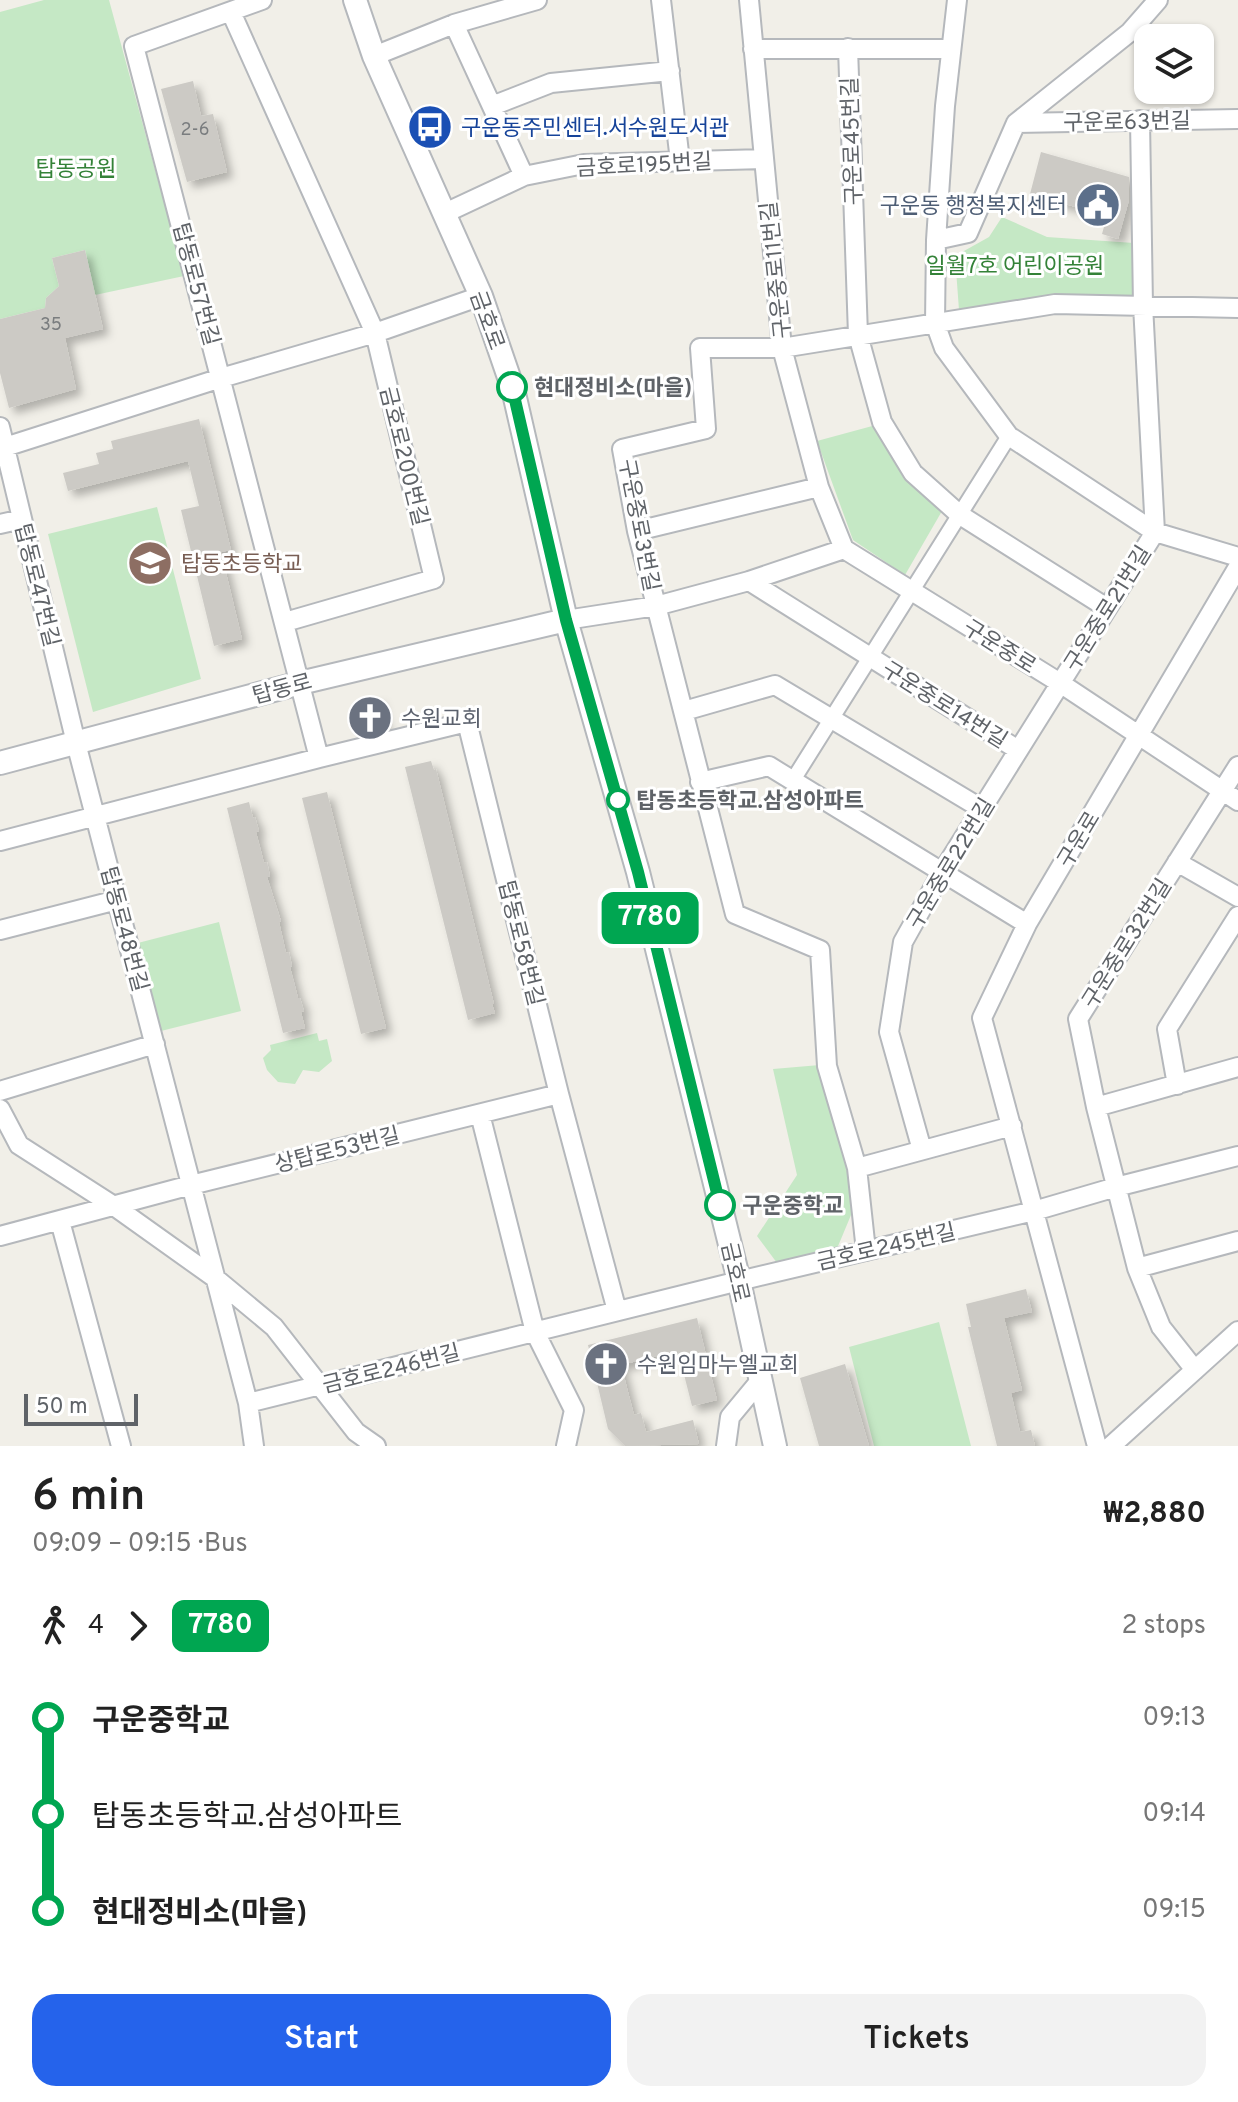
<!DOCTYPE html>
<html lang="en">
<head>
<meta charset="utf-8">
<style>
  :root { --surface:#fff; --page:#f2f2f2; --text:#222; --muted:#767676; --accent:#2563eb }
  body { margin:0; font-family:Overpass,"Noto Sans KR",sans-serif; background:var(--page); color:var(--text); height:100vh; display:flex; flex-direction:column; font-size:30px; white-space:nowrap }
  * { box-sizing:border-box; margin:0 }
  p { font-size:26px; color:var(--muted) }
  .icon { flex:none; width:44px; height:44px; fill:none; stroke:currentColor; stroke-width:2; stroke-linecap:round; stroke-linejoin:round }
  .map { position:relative; height:1446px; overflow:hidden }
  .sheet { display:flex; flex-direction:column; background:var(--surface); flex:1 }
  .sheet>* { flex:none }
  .badge { padding:0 16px; border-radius:12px; font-size:28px; line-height:52px }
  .controls { position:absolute; left:1134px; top:24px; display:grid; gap:16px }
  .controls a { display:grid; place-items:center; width:80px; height:80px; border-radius:16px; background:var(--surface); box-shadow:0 2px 6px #0004; font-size:40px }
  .scale { position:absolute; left:24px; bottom:20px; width:114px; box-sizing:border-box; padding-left:8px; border:4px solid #5f6368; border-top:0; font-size:22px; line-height:28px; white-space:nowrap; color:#5f6368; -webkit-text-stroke:6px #fff; paint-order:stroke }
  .map>.badge { position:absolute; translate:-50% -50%; box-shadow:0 0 0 4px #fff }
  .legs { display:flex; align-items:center; gap:12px; height:88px; padding:0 32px; font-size:26px }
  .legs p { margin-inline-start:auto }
  .headline { display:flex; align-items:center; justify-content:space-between; height:136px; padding:0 32px }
  h1 { font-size:44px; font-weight:600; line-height:60px }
  .primary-button { display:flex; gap:16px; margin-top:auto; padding:16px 32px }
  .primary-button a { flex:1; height:92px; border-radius:24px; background:var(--accent); color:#fff; font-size:32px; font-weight:600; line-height:92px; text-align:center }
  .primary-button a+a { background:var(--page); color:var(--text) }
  ul { padding:0 32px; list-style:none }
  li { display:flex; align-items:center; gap:28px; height:96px; font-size:30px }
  li i { display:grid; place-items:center; width:12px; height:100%; margin:0 10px; background:currentColor }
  li i::after { content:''; width:20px; height:20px; margin:-10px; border:6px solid; border-radius:50%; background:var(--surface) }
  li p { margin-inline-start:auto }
  li:first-child i { background:linear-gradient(#0000 50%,currentColor 0) }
  li:last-child i { background:linear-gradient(currentColor 50%,#0000 0) }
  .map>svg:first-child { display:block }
</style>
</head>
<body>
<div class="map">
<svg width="1238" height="1446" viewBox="0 0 1238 1446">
  <defs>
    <filter id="shadow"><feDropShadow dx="6" dy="6" stdDeviation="4" flood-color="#0004"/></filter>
  </defs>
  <rect width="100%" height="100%" fill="#f1efe8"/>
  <path fill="#c5e8c5" d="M44,0H109L184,276L95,295L85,250L52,258L59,286L46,298L45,308L0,319V12Z
    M1002,217L1047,237L1134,243L1136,298L959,310L955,256L989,237Z
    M876,425L904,479L942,511L905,575L853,540L817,441Z
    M157,507L201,679L93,712L48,534Z
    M219,922L241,1011L157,1032L134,944Z
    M317,1033L319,1041L327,1039L332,1061L319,1072L303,1070L295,1084L278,1082L267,1070L263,1058L271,1050L270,1045Z
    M820,1065L856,1203L836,1251L780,1267L757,1236L797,1175L773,1069Z
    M939,1322L971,1446H874L849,1347Z"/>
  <path fill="#cccac5" filter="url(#shadow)" d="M193,81L201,116L213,114L227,172L187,182L161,89Z
    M1041,152L1129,177V200L1118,239L1102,234L1107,216L1030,194Z
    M85,250L103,329L65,338L76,389L9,408L0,373V319L45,308L46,298L59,286L52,258Z
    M199,419L231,550L221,552L242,639L214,646L181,510L199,506L188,461L68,491L63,473L99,464L96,453L113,449L111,441Z
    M378,697L386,729L363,735L355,703Z
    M431,761L434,770L436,769L494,1004H492L495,1013L468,1020L405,767Z
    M327,792L386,1028L361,1034L302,798Z
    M249,802L253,818L255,817L259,831L256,832L264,863L267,862L270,876L267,877L281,921L279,922L286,953L289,952L292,966L290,967L298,998H300L304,1011L301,1012L305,1028L283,1033L227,808Z
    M1026,1289L1032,1312L1004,1318L1022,1390L1011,1393L1020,1432L1031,1430L1035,1446H997L968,1327H971L966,1304Z
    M697,1318L717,1400L692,1406L678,1351L621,1365L634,1415L641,1413L646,1432L693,1420L699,1444L625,1446L608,1429L588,1345Z
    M845,1364L869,1446H819L800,1378Z"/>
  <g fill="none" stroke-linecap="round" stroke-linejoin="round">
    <g stroke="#b5b8bc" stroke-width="18">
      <path id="pedestrian" d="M793,780L1009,436"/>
    </g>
    <g stroke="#b5b8bc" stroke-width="22">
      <path id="minor" d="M262,0L134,46L319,758L467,722L559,1094L617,1311
        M661,0L680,161
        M749,0L782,348L819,487L844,549
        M957,0L945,106L936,240L935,323L944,348L1009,436L1155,532L1238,557
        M231,12L375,333L434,579L285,622
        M454,24L524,176
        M848,48L858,335L882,422L913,473L960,515L1107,608
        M753,49H950
        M374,56L454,24L537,0
        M492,106L551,83L670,71
        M1016,123L1238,119
        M443,214L524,176L584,164L764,159
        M936,240L968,233L1016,123L1130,32L1158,0
        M0,427L76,743L248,1403L254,1446
        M5,447L221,378L375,333L481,296
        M0,524L22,519
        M637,531L819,487
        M749,581L1018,750
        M566,620L656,606L749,581L844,549L1060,683L1238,801
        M684,711L775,685L982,809
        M700,782L769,766L1027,924
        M0,841L319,758
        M1177,862L1238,897
        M0,930L117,900
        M1177,1085L1167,1029L1238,916
        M0,1091L155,1044
        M1096,1107L1238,1067
        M0,1109L19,1145L114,1206L215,1278L274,1327L356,1432L376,1446
        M480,1114L535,1332L574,1410L566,1446
        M922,1150L889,1032L903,942L941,874L1155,532L1143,305L1140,120
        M857,1168L1012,1126
        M60,1221L121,1446
        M0,1236L191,1185L559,1094
        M866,1251L857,1168L827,1066L820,950L735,914L637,531L622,449L706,429L700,348H782L1055,304L1238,308
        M1137,1268L1238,1241
        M1195,1370L1161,1327L1137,1268L1096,1107L1078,1019L1238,766
        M248,1403L739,1281L1034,1211L1116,1187L1238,1156
        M726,1446L730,1417L759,1382
        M1097,1446L982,1018L1027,924L1238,567
        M1111,1446L1238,1331"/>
    </g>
    <g stroke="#b5b8bc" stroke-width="26">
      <path id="tertiary" d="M355,0L374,56L481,296L513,389L566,620L638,872L739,1281L775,1446
        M0,763L300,683L566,620"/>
    </g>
    <use href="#pedestrian" stroke="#fff" stroke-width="14"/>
    <use href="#minor" stroke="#fff" stroke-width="18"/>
    <use href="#tertiary" stroke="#fff" stroke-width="22"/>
  </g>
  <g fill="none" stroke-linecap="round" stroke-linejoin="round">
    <g stroke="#fff" stroke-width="18">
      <path id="line-1" d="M512,387L566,620L638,872L720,1205"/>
    </g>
    <use href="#line-1" stroke="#00a651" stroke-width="12"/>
  </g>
  <defs>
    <g id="bus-disc" transform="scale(2.3)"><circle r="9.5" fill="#1a4fb4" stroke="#fff"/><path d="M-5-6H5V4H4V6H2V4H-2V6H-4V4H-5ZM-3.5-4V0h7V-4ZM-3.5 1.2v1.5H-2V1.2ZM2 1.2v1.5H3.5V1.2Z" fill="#fff"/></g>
    <g id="civic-disc" transform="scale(2.3)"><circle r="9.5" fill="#5c6f8a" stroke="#fff"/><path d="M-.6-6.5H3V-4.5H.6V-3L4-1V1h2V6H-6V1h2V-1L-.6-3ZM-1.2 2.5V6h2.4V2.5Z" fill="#fff"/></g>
    <g id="school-disc" transform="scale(2.3)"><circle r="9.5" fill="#8d6e63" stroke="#fff"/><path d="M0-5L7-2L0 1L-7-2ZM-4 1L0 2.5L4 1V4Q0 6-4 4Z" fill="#fff"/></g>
    <g id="church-disc" transform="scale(2.3)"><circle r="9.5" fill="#6b7280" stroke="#fff"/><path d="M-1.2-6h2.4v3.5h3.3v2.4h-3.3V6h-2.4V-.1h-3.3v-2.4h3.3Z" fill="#fff"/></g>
  </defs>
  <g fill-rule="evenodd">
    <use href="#bus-disc" x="430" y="127"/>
    <use href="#civic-disc" x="1098" y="205"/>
    <use href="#school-disc" x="150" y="563"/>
    <use href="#church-disc" x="370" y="718"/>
    <use href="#church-disc" x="606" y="1364"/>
  </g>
  <g fill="#fff" stroke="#00a651" stroke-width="4">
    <circle cx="512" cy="387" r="14"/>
    <circle cx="618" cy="800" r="10"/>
    <circle cx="720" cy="1205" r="14"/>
  </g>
  <g text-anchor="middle" stroke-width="6" stroke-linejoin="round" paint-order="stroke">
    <g font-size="18" fill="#7a7d7f">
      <text x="195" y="135">2-6</text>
      <text x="51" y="330">35</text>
    </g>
    <g font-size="22" fill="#5f6368" stroke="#fff">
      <text transform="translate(1127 121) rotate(-1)" y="8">구운로63번길</text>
      <text transform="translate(851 141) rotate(-92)" y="8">구운로45번길</text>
      <text transform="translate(644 164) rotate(-3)" y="8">금호로195번길</text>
      <text transform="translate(775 270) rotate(-96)" y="8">구운중로11번길</text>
      <text transform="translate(197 284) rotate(75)" y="8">탑동로57번길</text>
      <text transform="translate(488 320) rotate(70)" y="8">금호로</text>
      <text transform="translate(405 456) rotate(76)" y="8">금호로200번길</text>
      <text transform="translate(640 525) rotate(79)" y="8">구운중로3번길</text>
      <text transform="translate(38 585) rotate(76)" y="8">탑동로47번길</text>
      <text transform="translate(1107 608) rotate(-58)" y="8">구운중로21번길</text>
      <text transform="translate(1000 646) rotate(32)" y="8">구운중로</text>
      <text transform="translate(282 688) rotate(-15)" y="8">탑동로</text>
      <text transform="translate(945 704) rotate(32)" y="8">구운중로14번길</text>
      <text transform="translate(1078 839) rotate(-59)" y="8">구운로</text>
      <text transform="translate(950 863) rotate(-59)" y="8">구운중로22번길</text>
      <text transform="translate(125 929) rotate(75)" y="8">탑동로48번길</text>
      <text transform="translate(522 943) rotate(76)" y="8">탑동로58번길</text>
      <text transform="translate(1126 943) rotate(-58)" y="8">구운중로32번길</text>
      <text transform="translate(337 1149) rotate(-14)" y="8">상탑로53번길</text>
      <text transform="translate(886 1246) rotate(-13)" y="8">금호로245번길</text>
      <text transform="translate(736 1272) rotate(77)" y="8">금호로</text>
      <text transform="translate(391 1368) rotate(-14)" y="8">금호로246번길</text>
    </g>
    <g font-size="22" fill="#164399" stroke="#fff" text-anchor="start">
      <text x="461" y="135">구운동주민센터.서수원도서관</text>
    </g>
    <g font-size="22" fill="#348238" stroke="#fff">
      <text x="76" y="176">탑동공원</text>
      <text x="1015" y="273">일월7호 어린이공원</text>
    </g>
    <g font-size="22" fill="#4e5e75" stroke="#fff" text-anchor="end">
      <text x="1067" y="213">구운동 행정복지센터</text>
    </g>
    <g font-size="22" font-weight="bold" fill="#5f6368" stroke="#fff" text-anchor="start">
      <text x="534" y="395">현대정비소(마을)</text>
      <text x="636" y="808">탑동초등학교.삼성아파트</text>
      <text x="742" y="1213">구운중학교</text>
    </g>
    <g font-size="22" fill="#785e54" stroke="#fff" text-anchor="start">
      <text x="181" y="571">탑동초등학교</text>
    </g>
    <g font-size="22" fill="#5b616d" stroke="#fff" text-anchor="start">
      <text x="401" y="726">수원교회</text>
      <text x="637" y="1372">수원임마누엘교회</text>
    </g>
  </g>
</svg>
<div class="controls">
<a><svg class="icon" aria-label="layers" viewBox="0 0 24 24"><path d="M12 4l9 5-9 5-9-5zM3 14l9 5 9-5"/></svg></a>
</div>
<div class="scale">50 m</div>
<b class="badge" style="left:650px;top:918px;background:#00a651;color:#fff">7780</b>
</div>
<section class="sheet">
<div class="headline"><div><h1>6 min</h1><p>09:09 – 09:15 · Bus</p></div><b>₩2,880</b></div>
<div class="legs"><svg class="icon" aria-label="walk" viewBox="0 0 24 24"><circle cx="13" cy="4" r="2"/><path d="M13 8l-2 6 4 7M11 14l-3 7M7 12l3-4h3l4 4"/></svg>4<svg class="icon" aria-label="forward" viewBox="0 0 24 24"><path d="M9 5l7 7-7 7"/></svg><b class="badge" style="background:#00a651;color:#fff">7780</b><p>2 stops</p></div>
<ul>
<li><i style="color:#00a651"></i><b>구운중학교</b><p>09:13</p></li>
<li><i style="color:#00a651"></i><span>탑동초등학교.삼성아파트</span><p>09:14</p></li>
<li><i style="color:#00a651"></i><b>현대정비소(마을)</b><p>09:15</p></li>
</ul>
<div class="primary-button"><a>Start</a><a>Tickets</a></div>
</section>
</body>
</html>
